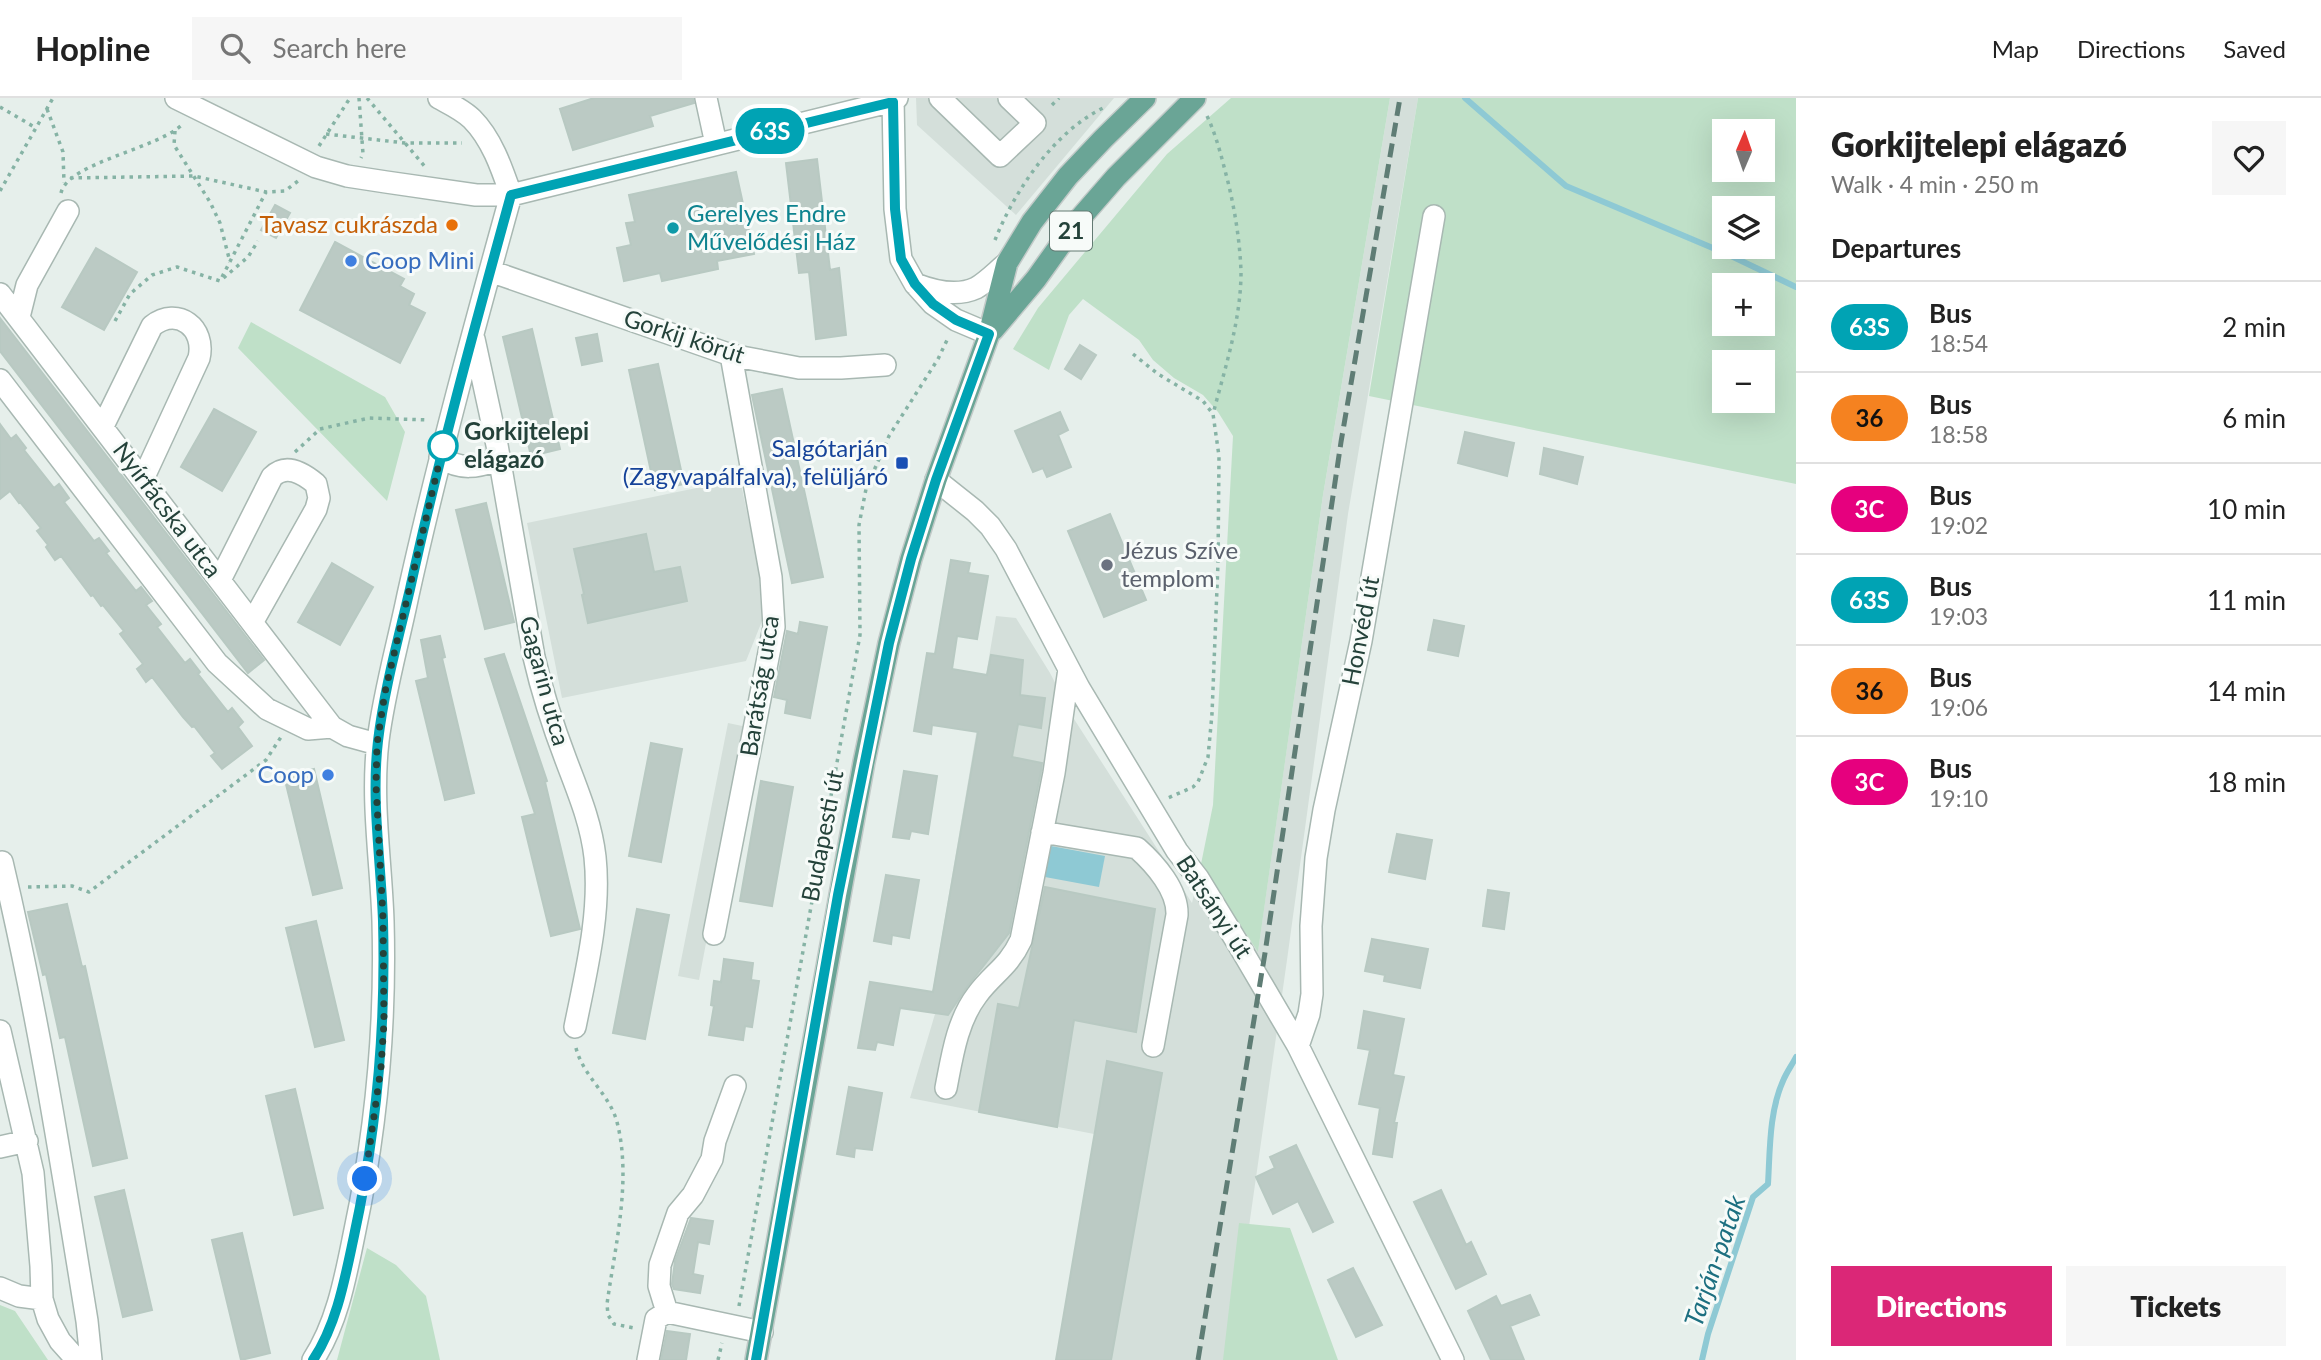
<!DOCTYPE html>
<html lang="en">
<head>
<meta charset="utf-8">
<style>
  :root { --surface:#fff; --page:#f6f6f6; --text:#222; --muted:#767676; --line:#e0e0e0; --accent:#db2777 }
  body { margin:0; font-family:Lato,sans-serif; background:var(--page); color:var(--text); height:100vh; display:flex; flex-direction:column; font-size:26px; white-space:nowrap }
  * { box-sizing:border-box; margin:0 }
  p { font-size:23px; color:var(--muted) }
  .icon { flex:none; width:38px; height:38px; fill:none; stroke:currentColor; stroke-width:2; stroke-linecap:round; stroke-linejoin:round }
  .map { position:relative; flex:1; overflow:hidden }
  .sheet { display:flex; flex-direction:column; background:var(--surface); width:525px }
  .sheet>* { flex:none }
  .badge { padding:0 14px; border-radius:23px; font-size:24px; line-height:46px }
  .needle { width:46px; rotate:2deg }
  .controls { position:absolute; left:1712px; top:21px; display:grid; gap:14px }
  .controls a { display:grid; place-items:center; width:63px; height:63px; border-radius:0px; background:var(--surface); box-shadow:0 7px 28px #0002; font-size:35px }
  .you { position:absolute; width:35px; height:35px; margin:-18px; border:5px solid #fff; border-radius:50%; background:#1a73e8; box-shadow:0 0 0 10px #1a73e833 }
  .map>.badge { position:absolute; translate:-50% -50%; box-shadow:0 0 0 4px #fff }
  h2 { padding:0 35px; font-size:26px; line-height:63px }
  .round { display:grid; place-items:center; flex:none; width:74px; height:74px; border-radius:0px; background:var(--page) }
  .headline { display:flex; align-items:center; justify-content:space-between; height:119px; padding:0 35px }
  h1 { font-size:33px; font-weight:800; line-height:52px }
  .button { display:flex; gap:14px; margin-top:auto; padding:14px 35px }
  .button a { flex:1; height:80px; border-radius:0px; background:var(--accent); color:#fff; font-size:28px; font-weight:800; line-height:80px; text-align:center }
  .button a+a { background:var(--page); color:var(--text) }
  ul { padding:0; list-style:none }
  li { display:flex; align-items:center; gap:21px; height:91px; padding:0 35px; border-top:2px solid var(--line) }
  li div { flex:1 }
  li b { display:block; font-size:26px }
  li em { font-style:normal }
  li .badge { min-width:77px; font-weight:700; text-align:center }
  header { display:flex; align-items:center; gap:42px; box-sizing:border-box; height:98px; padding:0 35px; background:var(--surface); border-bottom:2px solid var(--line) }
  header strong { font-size:33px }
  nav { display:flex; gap:38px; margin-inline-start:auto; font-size:24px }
  .search { width:490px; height:63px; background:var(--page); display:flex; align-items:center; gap:18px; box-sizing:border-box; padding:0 24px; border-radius:0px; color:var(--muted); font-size:26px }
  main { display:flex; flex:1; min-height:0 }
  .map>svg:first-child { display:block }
</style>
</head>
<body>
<header>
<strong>Hopline</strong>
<div class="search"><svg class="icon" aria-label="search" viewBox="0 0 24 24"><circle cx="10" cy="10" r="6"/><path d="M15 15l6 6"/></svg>Search here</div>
<nav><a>Map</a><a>Directions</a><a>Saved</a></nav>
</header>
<main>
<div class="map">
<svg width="1796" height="1262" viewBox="0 0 1796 1262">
  <rect width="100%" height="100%" fill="#e6efeb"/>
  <path fill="#d4dfda" d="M916,0H1114L1016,117L917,27Z
    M1390,0H1418L1348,416L1287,862L1230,1262H1111L1161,975L1107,964L1094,1036L910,1000L935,916L929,914L996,518L1016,520L1050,575L1074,621L1192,805L1201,766L1258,853L1323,397Z
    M740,381L758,467L762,523L746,563L562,600L527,425Z
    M728,625L747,629L699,882L678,878Z"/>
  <path fill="#bfe0c8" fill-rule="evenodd" d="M1231,0H1390L1323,397L1258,854L1201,766L1213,707L1233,338L1218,314L1203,297L1174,280L1153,262L1139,242L1083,201L1069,217L1049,272L1013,251L1038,210L1167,56Z
    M1418,0H1796V386L1369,298ZM1724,33H1762V72H1724ZM1724,110H1762V149H1724ZM1724,187H1762V226H1724ZM1724,264H1762V303H1724Z
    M251,224L385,299L405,334L387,403L238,250Z
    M1239,1125L1290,1130L1338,1262H1223Z
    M367,1150L396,1167L426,1198L440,1262H337Z
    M0,1207L15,1213L48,1262H0Z"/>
  <path fill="#8ec9d4" d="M1051,748L1105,758L1099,789L1045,779Z"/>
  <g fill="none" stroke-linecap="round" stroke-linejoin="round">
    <path stroke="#8ec9d4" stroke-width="6" d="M1465,0L1566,88L1727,156L1796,189
      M1702,1262L1708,1236L1753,1099L1768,1086C1770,1053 1769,1014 1783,983C1786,975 1792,967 1796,959"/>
  </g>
  <path fill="#bbcac4" stroke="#b8c9c2" stroke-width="2" d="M594,0H693L694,5L650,18L653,28L573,52L560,11Z
    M817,61L830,172L839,170L846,237L816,241L809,174L799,175L786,65Z
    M736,74L754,156L717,163L718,171L662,183L660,175L624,183L617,150L631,147L626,125L635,124L629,97Z
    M275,107L290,115L276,140L261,132Z
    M335,144L404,181L400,188L414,196L409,207L425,215L400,265L300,212Z
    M96,150L137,174L104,232L62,209Z
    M0,220L264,562L248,575L0,253Z
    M532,231L560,351L531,358L503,239Z
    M597,236L602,263L582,267L576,240Z
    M1080,247L1096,257L1081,281L1065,271Z
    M658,266L684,386L655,392L629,272Z
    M782,291L823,479L792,485L752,297Z
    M214,311L256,334L222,393L181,369Z
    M1060,314L1068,332L1058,337L1071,369L1047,379L1043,370L1033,374L1015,333Z
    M0,326L11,341L16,337L26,350L24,352L54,390L59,386L69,400L64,404L94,443L99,440L109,453L106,455L136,493L141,489L152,503L146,507L161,526L157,529L185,565L190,561L200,574L198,576L228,614L232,610L243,624L238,629L252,648L222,671L211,658L215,655L194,628L192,629L183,619L152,579L146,584L137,571L143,566L120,536L124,533L103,507L101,508L93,497L91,498L61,458L55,462L46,449L48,447L37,433L41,430L20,404L19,405L10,393L0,401Z
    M1465,334L1514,345L1507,378L1458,365Z
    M1544,350L1583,359L1577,386L1540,376Z
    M486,405L514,524L485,531L456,412Z
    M1110,416L1146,502L1104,519L1068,433Z
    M646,436L654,474L680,469L687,503L588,525L582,497L584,496L574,451Z
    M951,462L970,465L968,475L988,478L977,541L957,538L952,571L987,577L991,557L1023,562L1020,597L1045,600L1041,630L1018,626L1012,659L1042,665L1041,673L1009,835L967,889L948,917L900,910L893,947L877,944L875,952L858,950L870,884L933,894L978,634L932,627L931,636L914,633L927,555L935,556Z
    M332,465L373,489L340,547L298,524Z
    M1434,522L1464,528L1458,558L1428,552Z
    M800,524L827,529L810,620L785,615L787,602L774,599L787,533L798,536Z
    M440,538L445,559L442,560L474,695L445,702L416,583L428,580L421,542Z
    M504,556L547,683L545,684L580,831L551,838L522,719L535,716L485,561Z
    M651,645L682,651L661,764L629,758Z
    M314,671L342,790L313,797L284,678Z
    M904,673L937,678L928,736L911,733L909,741L893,739Z
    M761,683L793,689L772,808L740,803Z
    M1397,736L1432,742L1425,781L1389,774Z
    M886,777L919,782L909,840L892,837L891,846L874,843Z
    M1045,789L1155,811L1136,934L1074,922L1057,1029L979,1014L998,906L1019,910Z
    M1488,792L1509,795L1504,831L1483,828Z
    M67,806L82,869L85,868L127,1060L93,1068L65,939L60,940L46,876L43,877L28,814Z
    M637,811L669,817L645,941L613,935Z
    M316,823L344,942L315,949L286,830Z
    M1372,841L1428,851L1420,890L1384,883L1385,877L1365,873Z
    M724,861L753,865L751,882L759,883L752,929L745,928L743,942L709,937L714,908L711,907L714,883L721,884Z
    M1364,913L1404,921L1393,977L1404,979L1394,1025H1397L1392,1059L1373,1056L1380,1010L1359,1006L1370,952L1358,950Z
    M1107,963L1162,975L1111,1262H1056Z
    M849,989L882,995L872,1052L855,1050L854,1059L837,1056Z
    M295,991L323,1110L294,1117L266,998Z
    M1296,1047L1333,1124L1313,1134L1298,1103L1273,1116L1256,1079L1275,1070L1270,1059Z
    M124,1092L152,1212L123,1219L95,1099Z
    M1441,1092L1466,1147L1471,1144L1486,1176L1456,1191L1414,1104Z
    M691,1120L713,1123L709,1146L698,1144L693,1176L703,1178L700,1195L674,1191L672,1186L675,1163Z
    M242,1135L270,1255L241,1262L212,1142Z
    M1353,1170L1382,1227L1356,1239L1328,1182Z
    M1530,1197L1539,1217L1510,1228L1524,1262H1491L1468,1213L1496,1198L1501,1208Z
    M667,1233L690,1236L686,1262H661Z"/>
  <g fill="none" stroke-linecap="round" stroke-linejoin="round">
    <g stroke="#a8b8b2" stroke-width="24">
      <path id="minor" d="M176,0L316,69L347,78L386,84L476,97H511L893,3L897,0
        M706,0L716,46
        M893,0L895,111L901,161L915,186L933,206L956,222L989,236
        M940,0L1000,58L1035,25L1009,0
        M490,173L731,257L799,270H841L885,267
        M915,186C933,193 957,199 976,190C987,184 997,173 1007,165
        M0,196L332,629L348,638L377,646
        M19,219L27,187L68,113
        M474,241L497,347L534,559C542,594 553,628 566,662C578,694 591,724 595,759C601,815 586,874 575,929
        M0,282L217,565L267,611L308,631L332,629
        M103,328L152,228C178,208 206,230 199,260L143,381
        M440,359C461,373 477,369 499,362
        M936,382L975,413L990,428L1006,451L1079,590L1177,753L1198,780L1237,844L1298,948L1453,1262
        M220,482L272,379C286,365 303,375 316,386L319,400L316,411L253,523
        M1042,734L1137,750C1155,766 1178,792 1177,817L1153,948
        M2,764C38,915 62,1069 87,1223L91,1262
        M714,836L774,529L771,479L731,257
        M0,933L33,1075L41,1168L42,1201L48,1221L60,1243L77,1262
        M1298,948L1309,916L1312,896L1311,828L1316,760L1324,712L1361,543L1434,118
        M946,990C952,959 957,923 977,897C993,875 1008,870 1021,842L1054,675L1069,571
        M0,1049L27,1043
        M0,1190L19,1198L42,1201
        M667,1214L659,1188L660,1167L678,1115L693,1097L712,1061L715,1043L735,988
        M313,1262C338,1224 346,1176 355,1132C377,1028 386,930 383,823C381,763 371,703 378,643C384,594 398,546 408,497C438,362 474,230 511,97C502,71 492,41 472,21C463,12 450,6 439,0
        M648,1262L656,1221L667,1214L762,1234"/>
    </g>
    <g stroke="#c2cac8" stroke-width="24">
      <path id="major" d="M993,232L1036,181L1076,125L1116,79L1195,0
        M756,1262L864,664L889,545L911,461L936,382L989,236L1007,165L1032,124L1068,78L1103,41L1145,0"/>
    </g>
    <path stroke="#86b3a5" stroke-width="3.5" stroke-dasharray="3.5 5" stroke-linecap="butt" d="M359,0L363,56L361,60
      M367,0L426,70
      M1052,7L1059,0
      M0,9L36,30
      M47,11L63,54L64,85
      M1207,18C1217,39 1222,61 1228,84C1235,113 1240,144 1241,174C1241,222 1225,270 1213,316
      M175,33L174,47L210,104L220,125L230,164
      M326,36L405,45H462
      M319,48L350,0
      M70,80L194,78L266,94L285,93L298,83
      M0,93L53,0
      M61,95C68,64 159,51 184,25
      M995,142C1015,92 1054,34 1103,10
      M222,179L266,94
      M115,223L130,196L152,177L177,169L220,183L248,159L258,143
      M1133,256L1158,276L1203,303L1213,316L1219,358L1218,465L1212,616L1208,659L1198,684L1193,689L1168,700
      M295,354L320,331L369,320L428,322
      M28,789L72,788L89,794L266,662L281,639
      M576,950C583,978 610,997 617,1024C632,1082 615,1148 607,1206L608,1217L614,1226L634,1230
      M739,1208L860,537L859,427L866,391L889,338L938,261L948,240
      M718,1262L722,1245"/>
    <use href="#minor" stroke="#fff" stroke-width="21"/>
    <use href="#major" stroke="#6aa596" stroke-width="21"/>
    <path stroke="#5f7d75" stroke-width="5" stroke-dasharray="14 7" stroke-linecap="butt" d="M1198,1262L1265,855L1341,344L1400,0"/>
  </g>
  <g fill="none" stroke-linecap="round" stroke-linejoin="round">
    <g stroke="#fff" stroke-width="16">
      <path id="line" d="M313,1262C337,1226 345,1180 354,1138C377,1032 386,932 383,823C381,763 371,703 378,643C384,592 398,542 410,491C439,358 475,228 511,97L893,4L895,111L901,161L915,186L933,206L956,222L989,236L936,382L911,461L889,545L838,797L756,1262"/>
    </g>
    <use href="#line" stroke="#00a3b4" stroke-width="10"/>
    <path stroke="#24423a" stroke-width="7" stroke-dasharray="0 12.6" d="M365,1081L381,969L384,924L383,820L376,687L377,646L385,594L445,340L443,348"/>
  </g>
  <circle fill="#e8710a" stroke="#f7fbf9" stroke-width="2.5" cx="452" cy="127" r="7"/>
  <circle fill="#0f9aa8" stroke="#f7fbf9" stroke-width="2.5" cx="673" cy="130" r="7"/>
  <g fill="#3f7fe0" stroke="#f7fbf9" stroke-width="2.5">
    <circle cx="351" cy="163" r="7"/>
    <circle cx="328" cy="677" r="7"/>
  </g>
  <circle fill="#fff" stroke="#00a3b4" stroke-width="3.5" cx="443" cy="348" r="14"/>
  <rect fill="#1a4fb4" stroke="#f7fbf9" stroke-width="2.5" x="895" y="358" width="14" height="14" rx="3.5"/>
  <circle fill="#6b7280" stroke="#f7fbf9" stroke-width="2.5" cx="1107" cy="467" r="7"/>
  <g text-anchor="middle" stroke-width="6" stroke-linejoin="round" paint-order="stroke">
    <rect fill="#f7fbf9" stroke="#637a73" stroke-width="2" x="1050" y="113.5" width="42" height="39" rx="5"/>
    <g font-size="23" font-weight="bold" fill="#24423a">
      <text x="1071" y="141">21</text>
    </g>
    <g font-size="24" fill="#0d838f" stroke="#f7fbf9" text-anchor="start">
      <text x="687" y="124">Gerelyes Endre<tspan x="687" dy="28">Művelődési Ház</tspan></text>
    </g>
    <g font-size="24" fill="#c56008" stroke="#f7fbf9" text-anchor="end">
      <text x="438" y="135">Tavasz cukrászda</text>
    </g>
    <g font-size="24" fill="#366cbe" stroke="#f7fbf9" text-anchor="start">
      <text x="365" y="171">Coop Mini</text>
      <text x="314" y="685" text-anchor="end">Coop</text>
    </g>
    <g font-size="24" fill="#24423a" stroke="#f7fbf9">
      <text transform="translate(684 239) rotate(18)" y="8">Gorkij körút</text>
      <text transform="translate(167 412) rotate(53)" y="8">Nyírfácska utca</text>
      <text transform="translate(1361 533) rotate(-79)" y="8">Honvéd út</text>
      <text transform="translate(544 583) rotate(75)" y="8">Gagarin utca</text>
      <text transform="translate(760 588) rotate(-81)" y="8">Barátság utca</text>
      <text transform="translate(823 738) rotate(-79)" y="8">Budapesti út</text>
      <text transform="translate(1214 809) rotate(57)" y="8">Batsányi út</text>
    </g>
    <g font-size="24" font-weight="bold" fill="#24423a" stroke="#f7fbf9" text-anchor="start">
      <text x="464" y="342">Gorkijtelepi<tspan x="464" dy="28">elágazó</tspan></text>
    </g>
    <g font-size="24" fill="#164399" stroke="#f7fbf9" text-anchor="end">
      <text x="888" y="359">Salgótarján<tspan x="888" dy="28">(Zagyvapálfalva), felüljáró</tspan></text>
    </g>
    <g font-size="24" fill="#5b616d" stroke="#f7fbf9" text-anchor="start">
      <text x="1121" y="461">Jézus Szíve<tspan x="1121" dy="28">templom</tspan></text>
    </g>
    <g font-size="26" font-style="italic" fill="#1c6f80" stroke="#f7fbf9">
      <text transform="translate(1715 1163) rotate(-71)" y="9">Tarján-patak</text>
    </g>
  </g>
</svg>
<div class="controls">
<a><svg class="needle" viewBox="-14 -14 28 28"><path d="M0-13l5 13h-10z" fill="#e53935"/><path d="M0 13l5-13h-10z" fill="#767676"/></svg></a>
<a><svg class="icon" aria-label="layers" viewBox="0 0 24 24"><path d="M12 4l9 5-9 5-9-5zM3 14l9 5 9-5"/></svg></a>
<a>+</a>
<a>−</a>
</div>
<div class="you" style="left:365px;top:1081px"></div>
<b class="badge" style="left:770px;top:33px;background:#00a3b4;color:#fff">63S</b>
</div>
<section class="sheet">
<div class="headline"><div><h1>Gorkijtelepi elágazó</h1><p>Walk · 4 min · 250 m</p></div><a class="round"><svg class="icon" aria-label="heart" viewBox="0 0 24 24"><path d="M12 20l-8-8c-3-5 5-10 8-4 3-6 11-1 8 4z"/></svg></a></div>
<h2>Departures</h2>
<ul>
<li><span class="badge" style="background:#00a3b4;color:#fff">63S</span><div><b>Bus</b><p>18:54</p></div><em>2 min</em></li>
<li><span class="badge" style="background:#f58220;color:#111">36</span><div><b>Bus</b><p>18:58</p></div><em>6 min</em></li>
<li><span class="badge" style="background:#e6007e;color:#fff">3C</span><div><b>Bus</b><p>19:02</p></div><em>10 min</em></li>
<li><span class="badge" style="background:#00a3b4;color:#fff">63S</span><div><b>Bus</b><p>19:03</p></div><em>11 min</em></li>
<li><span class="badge" style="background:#f58220;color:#111">36</span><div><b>Bus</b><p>19:06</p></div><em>14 min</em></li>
<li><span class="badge" style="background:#e6007e;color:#fff">3C</span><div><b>Bus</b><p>19:10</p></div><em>18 min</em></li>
</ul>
<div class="button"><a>Directions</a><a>Tickets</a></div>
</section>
</main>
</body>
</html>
